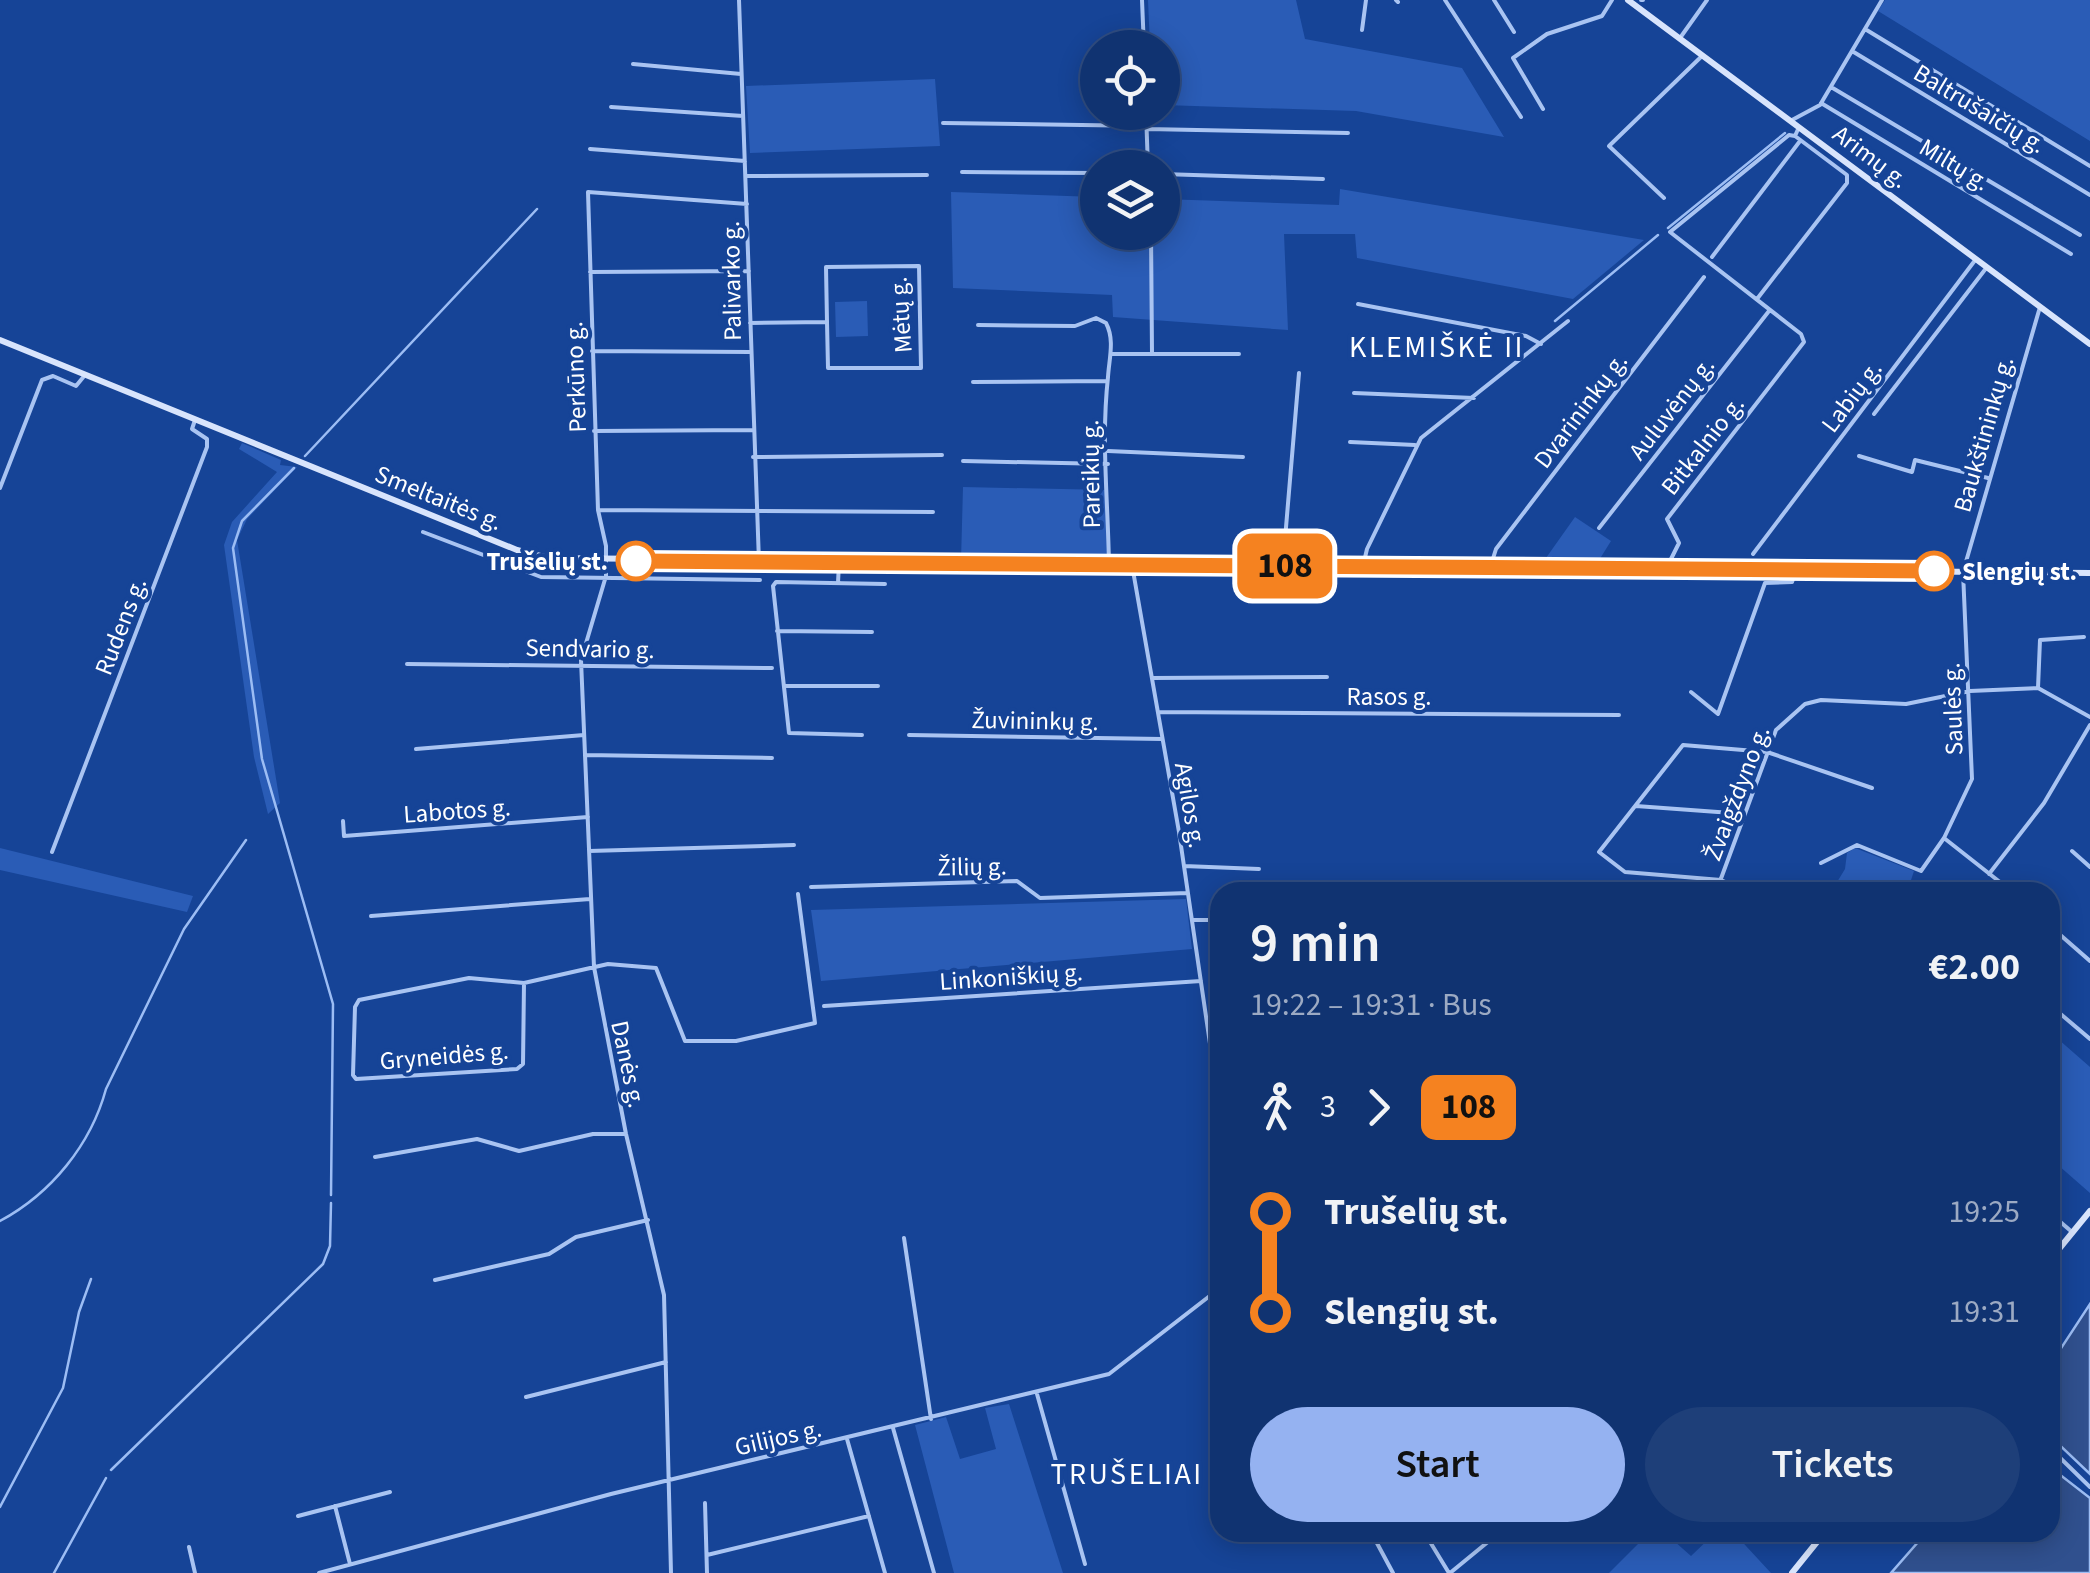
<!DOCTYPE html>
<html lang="en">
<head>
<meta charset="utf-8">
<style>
  :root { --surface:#103371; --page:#1e3f79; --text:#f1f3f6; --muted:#9caac3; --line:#304e84; --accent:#95b2f1 }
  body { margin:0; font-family:"Source Sans 3",sans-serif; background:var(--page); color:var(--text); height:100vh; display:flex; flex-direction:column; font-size:38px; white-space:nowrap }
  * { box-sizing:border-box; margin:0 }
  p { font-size:32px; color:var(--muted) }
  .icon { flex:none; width:55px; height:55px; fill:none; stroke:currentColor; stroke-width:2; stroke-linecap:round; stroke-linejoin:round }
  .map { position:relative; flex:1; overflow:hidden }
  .drawer { position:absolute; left:1210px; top:882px; width:850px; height:660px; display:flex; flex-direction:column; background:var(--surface); border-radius:30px; box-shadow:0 5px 25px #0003,0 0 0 2px var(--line) }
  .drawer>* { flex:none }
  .badge { padding:0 20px; border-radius:15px; font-size:35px; line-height:65px }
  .tools { position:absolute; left:1080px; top:30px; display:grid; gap:20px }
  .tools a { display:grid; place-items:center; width:100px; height:100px; border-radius:50%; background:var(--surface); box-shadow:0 5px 25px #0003,0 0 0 2px var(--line); font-size:50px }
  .map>.badge { position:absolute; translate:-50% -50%; box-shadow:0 0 0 5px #fff }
  .legs { display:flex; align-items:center; gap:15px; height:110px; padding:0 40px; font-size:32px }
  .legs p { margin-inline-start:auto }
  .overview { display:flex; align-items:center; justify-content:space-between; height:170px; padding:0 40px }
  h1 { font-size:55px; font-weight:600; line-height:75px }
  .primary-button { display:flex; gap:20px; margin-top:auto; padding:20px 40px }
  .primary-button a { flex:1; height:115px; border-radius:60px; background:var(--accent); color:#111; font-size:40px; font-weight:600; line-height:115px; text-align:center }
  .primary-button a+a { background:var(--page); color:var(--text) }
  ul { padding:0 40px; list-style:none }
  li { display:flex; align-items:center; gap:35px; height:100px; font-size:38px }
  li i { display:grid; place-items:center; width:15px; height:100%; margin:0 12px; background:currentColor }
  li i::after { content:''; width:25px; height:25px; margin:-12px; border:8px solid; border-radius:50%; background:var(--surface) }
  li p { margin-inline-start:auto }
  li:first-child i { background:linear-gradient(#0000 50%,currentColor 0) }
  li:last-child i { background:linear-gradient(currentColor 50%,#0000 0) }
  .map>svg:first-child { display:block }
</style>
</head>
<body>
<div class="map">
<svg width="2090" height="1573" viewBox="0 0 2090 1573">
  <rect width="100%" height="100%" fill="#164497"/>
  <path fill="#2a5cb6" d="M1148,0H1296L1305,39L1462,68L1504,137L1356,111L1163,105L1162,48L1150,47Z
    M1885,0H2090V141L1878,11Z
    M935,79L940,146L750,153L746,86Z
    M1340,189L1644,240L1573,299L1357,258L1355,234H1284L1288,330L1113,317L1112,295L953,288L951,192L1097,197L1098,232H1162L1163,199L1339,205Z
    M867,301L868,336L836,337L835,302Z
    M242,443L281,460L280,465L297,467L247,519L237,540L280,803L268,814L254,757L224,545L232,522L277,472L239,449Z
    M963,487L1107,490V561H961Z
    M1575,517L1611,541L1596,565H1541Z
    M0,848L193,896L187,912L0,870Z
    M1855,848L1914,871L1907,892H1831L1845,869L1847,853Z
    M1186,899L1192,949L821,981L811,910Z
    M2050,1032L2090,1067V1193L2050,1158Z
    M1009,1404L1063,1573H954L915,1425L946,1417L960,1459L996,1449L985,1408Z
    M1650,1532L1665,1533L1691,1556L1715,1533H1734L1771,1573H1609Z"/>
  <path fill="#30508e" stroke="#9cbdf4" stroke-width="2.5" d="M2090,1304V1474L2050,1436V1365Z
    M2050,1467L2090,1498V1573H1891L1926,1533L2050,1532Z"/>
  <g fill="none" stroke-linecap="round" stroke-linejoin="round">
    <path stroke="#9cbdf4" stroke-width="2.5" d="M1668,228L1785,133
      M1555,321L1658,235
      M305,456L537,209
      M294,468L242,521L233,548L262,759L333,1004L331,1195
      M0,1221C52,1193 91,1144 106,1089L184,929L246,840
      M111,1470L323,1264L330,1246L331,1203
      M0,1507L63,1388L79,1312L91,1279
      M54,1573L106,1478"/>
    <path stroke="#a9c4f2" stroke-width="4" d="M739,0L759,562
      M1142,0L1144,48
      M1396,0L1398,2
      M1445,0L1521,117
      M1494,0L1514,32
      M1641,0H1643
      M1865,29L2090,166
      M1362,30L1366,0
      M1680,38L1707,0
      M1852,51L2090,195
      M633,64L741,74
      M1831,87L2080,235
      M1821,103L2071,254
      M611,107L743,116
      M1543,109L1513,58L1547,34L1602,16L1612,0
      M1146,112L1148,168
      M1792,120L1820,105L1882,0
      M943,123L1147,126
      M1147,129L1348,133
      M590,149L745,161
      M962,172L1098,173
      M1162,174L1323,179
      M746,176L927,175
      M1664,198L1609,146L1702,56
      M1151,232L1152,353
      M1712,257L1800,141
      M590,272L749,271
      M1757,299L1847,183V175L1795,136L1799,127
      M1358,304L1526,336L1541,344
      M750,323L827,322L828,368H921L919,266L826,267L827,322
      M978,325L1075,326L1096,318L1106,323C1115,340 1109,359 1108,377C1101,440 1108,501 1109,565
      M592,351L750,352
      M1111,354H1239
      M973,382L1107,381
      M1354,393L1474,398
      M1874,414L1987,267
      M594,431L753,430
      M1350,442L1415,445
      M1108,451L1243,457
      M1859,456L1912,472L1915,460L1988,478
      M753,457L942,455
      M963,461L1108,464
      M0,488L42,380L53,376L76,386L85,375
      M598,510L933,512
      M1599,528L1769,311
      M423,532L541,577L760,580
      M1753,554L1976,259
      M1283,563L1299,373
      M1132,565L1179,832L1220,1112
      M1363,566L1367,549L1421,438L1568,321
      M1490,568L1496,549L1704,277
      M1666,569L1679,543L1667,519L1804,342L1801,334L1670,232L1789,135L1795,136
      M838,583L839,562
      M777,631L872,632
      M407,664L772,668
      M1152,678L1327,677
      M784,686H878
      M2038,688L2040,640L2084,637
      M1691,692L1718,714L1765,583L1792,582L1796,570
      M1158,712L1619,715
      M862,735L789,733L773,586L776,582L885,584
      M909,735L1162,739
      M416,749L584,735
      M585,755L772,758
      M1636,806L1745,814
      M343,821L344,836L588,817
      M1944,838L2010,890
      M589,851L794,845
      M2072,851L2090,867
      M52,852L207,447V439L192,429L195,420
      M1821,863L1857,845L1921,871L1944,838L1972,779L1963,572L2040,307
      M1184,866L1259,869
      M1989,874L2044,803L2090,725
      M811,887L1017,881L1040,898L1188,893
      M1716,892L1776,730L1805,704L1821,700L1906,704L1970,691L2038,688L2090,717
      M1746,892L1721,880L1625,872L1599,852L1683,745L1767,752L1872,788
      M371,916L590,899
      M1192,920H1220
      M2050,926L2090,961
      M524,983L469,978L359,1000L355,1007L353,1075L356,1079L517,1069L523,1064L524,983L608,964L656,968L685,1041H736L815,1023L798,894
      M2050,1005L2090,1039
      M824,1006L1201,981
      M1208,1026H1220
      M375,1157L477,1139L519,1151L593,1134H626
      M2050,1213L2072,1232
      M904,1238L931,1419
      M435,1280L549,1254L576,1237L648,1220
      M1037,1394L1085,1564
      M526,1397L666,1362
      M893,1428L934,1573
      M847,1439L885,1573
      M2050,1448L2090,1487
      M705,1503L707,1573
      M335,1506L350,1564
      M298,1516L390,1492
      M1371,1532L1393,1573
      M1424,1532L1449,1573
      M189,1547L195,1573
      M707,1555L869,1516
      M319,1573L611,1494L1109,1374L1220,1288
      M671,1573L664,1295L626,1134L594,967L581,660L606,576V546L598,510L588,192L747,204
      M1450,1573L1500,1532"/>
    <path stroke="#d8e4fc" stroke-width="6" d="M1628,0L2090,344
      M0,340L517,550L548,558L2090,573
      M2050,1260L2090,1211
      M1792,1573L1825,1532"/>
  </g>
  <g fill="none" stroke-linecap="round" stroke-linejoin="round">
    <g stroke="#fff" stroke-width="22">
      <path id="line-1" d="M636,561L1934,571"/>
    </g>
    <use href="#line-1" stroke="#f58220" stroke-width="15"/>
  </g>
  <g fill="#fff" stroke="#f58220" stroke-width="5">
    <circle cx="636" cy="561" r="18"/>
    <circle cx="1934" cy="571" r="18"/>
  </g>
  <g text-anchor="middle" stroke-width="8" stroke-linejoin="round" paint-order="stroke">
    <g font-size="25" fill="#fff" stroke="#164497">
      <text transform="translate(1980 108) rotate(31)" y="9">Baltrušaičių g.</text>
      <text transform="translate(1871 156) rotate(37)" y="9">Arimų g.</text>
      <text transform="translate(1955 164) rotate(31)" y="9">Miltų g.</text>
      <text transform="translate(731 281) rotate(-91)" y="9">Palivarko g.</text>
      <text transform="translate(900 315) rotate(-94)" y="9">Mėtų g.</text>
      <text transform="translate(575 377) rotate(-92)" y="9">Perkūno g.</text>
      <text transform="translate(1851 396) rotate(-53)" y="9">Labių g.</text>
      <text transform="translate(1671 408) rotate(-52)" y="9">Auluvėnų g.</text>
      <text transform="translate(1580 410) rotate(-53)" y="9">Dvarininkų g.</text>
      <text transform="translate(1983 434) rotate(-74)" y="9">Baukštininkų g.</text>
      <text transform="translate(1702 445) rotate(-52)" y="9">Bitkalnio g.</text>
      <text transform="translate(1090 474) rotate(-91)" y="9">Pareikių g.</text>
      <text transform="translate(439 497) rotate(22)" y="9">Smeltaitės g.</text>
      <text transform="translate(120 626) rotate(-69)" y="9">Rudens g.</text>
      <text transform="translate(590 648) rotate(1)" y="9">Sendvario g.</text>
      <text x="1389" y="705">Rasos g.</text>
      <text transform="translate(1952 709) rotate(-92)" y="9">Saulės g.</text>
      <text transform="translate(1035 720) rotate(1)" y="9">Žuvininkų g.</text>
      <text transform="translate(1736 793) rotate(-69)" y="9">Žvaigždyno g.</text>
      <text transform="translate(1191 805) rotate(80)" y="9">Agilos g.</text>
      <text transform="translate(457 810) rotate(-4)" y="9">Labotos g.</text>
      <text transform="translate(972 866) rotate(-1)" y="9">Žilių g.</text>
      <text transform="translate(1011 976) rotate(-4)" y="9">Linkoniškių g.</text>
      <text transform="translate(444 1055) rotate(-5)" y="9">Gryneidės g.</text>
      <text transform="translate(629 1064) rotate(78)" y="9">Danės g.</text>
      <text transform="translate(778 1437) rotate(-13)" y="9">Gilijos g.</text>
    </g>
    <g font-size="25" font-weight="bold" fill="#fff" stroke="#164497" text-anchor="end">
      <text x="608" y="570">Trušelių st.</text>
      <text x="1962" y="580" text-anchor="start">Slengių st.</text>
    </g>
    <g font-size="30" letter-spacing="2.5" fill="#fff" stroke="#164497">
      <text x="1437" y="357">KLEMIŠKĖ II</text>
      <text x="1127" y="1484">TRUŠELIAI</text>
    </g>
  </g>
</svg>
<div class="tools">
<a><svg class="icon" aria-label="locate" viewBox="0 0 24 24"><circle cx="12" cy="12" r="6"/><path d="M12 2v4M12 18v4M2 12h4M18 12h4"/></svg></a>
<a><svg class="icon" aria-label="layers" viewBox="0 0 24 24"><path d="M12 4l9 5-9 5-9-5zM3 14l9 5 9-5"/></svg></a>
</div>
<b class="badge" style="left:1285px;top:566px;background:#f58220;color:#111">108</b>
<section class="drawer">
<div class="overview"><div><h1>9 min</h1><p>19:22 – 19:31 · Bus</p></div><b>€2.00</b></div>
<div class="legs"><svg class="icon" aria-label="walk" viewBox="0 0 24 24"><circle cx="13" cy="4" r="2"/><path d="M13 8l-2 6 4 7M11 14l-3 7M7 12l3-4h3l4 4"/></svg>3<svg class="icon" aria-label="forward" viewBox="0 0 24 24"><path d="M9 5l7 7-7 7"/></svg><b class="badge" style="background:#f58220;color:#111">108</b></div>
<ul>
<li><i style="color:#f58220"></i><b>Trušelių st.</b><p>19:25</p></li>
<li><i style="color:#f58220"></i><b>Slengių st.</b><p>19:31</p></li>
</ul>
<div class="primary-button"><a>Start</a><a>Tickets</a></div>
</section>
</div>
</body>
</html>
